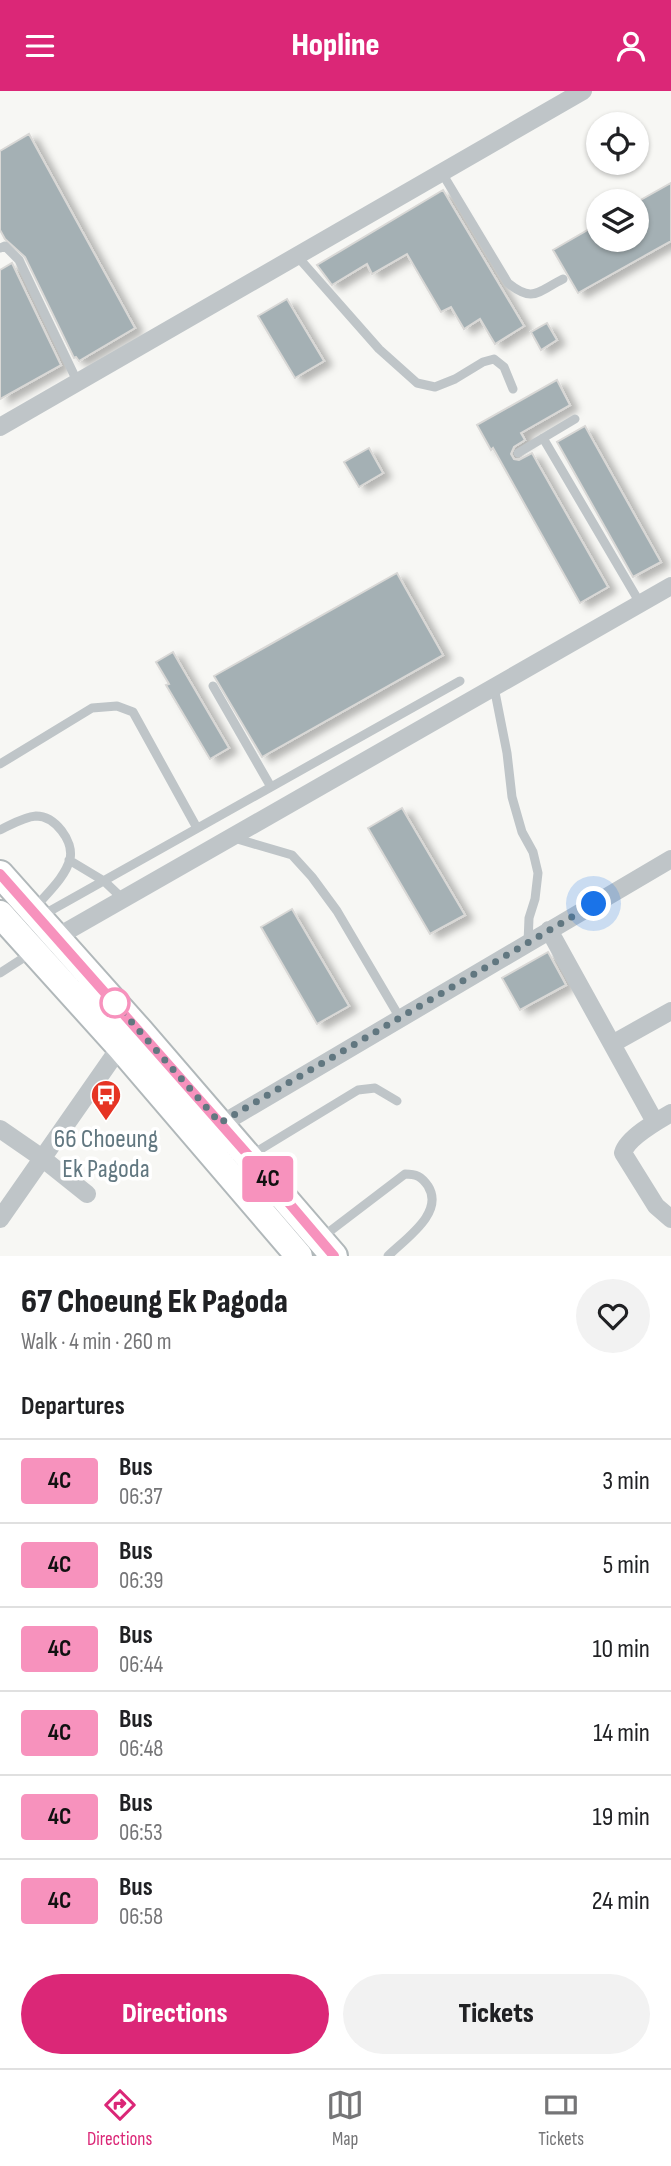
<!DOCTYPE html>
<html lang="en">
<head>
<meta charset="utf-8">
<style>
  :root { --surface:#fff; --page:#f2f2f2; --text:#202124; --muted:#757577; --line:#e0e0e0; --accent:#db2777 }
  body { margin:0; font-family:"Sofia Sans Condensed",sans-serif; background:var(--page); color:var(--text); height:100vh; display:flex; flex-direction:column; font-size:26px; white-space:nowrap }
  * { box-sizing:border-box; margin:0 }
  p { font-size:23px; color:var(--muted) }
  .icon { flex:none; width:38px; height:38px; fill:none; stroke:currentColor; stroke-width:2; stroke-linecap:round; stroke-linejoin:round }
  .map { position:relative; height:1165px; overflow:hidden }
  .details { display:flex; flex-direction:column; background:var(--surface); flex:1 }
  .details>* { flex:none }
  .badge { padding:0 14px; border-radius:5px; font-size:24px; line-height:46px }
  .controls { position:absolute; left:586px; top:21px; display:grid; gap:14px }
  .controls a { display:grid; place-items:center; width:63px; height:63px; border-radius:50%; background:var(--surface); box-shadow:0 2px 5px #0004; font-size:35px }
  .you { position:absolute; width:35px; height:35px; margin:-18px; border:5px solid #fff; border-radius:50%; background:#1a73e8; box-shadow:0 0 0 10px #1a73e833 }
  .map>.badge { position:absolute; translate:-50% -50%; box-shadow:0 0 0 4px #fff }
  h2 { padding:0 21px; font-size:26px; line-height:63px }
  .round { display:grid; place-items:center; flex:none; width:74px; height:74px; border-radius:37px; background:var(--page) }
  .overview { display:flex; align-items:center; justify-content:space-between; height:119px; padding:0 21px }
  h1 { font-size:33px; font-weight:800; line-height:52px }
  .button { display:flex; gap:14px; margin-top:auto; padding:14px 21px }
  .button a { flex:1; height:80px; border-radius:42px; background:var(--accent); color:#fff; font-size:28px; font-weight:800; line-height:80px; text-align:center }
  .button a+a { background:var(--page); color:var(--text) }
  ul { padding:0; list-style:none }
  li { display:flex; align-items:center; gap:21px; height:84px; padding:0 21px; border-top:2px solid var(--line) }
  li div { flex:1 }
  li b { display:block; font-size:26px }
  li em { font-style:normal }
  li .badge { min-width:77px; font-weight:700; text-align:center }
  header { display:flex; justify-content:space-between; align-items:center; height:91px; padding:0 21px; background:var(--accent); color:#fff; font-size:32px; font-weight:800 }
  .tab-bar { display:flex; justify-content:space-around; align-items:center; height:98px; border-top:2px solid var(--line); background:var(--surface); font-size:19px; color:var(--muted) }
  .tab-bar a { display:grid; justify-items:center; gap:4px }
  .tab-bar .on { color:var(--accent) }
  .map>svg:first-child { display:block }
</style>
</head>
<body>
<header><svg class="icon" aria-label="menu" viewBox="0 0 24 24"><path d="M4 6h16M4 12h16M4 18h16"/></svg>Hopline<svg class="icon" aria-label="person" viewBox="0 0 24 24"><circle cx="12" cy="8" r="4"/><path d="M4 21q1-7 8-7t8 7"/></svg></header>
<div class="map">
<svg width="671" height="1165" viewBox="0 0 671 1165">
  <defs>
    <filter id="shadow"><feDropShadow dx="8" dy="4.5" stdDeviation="3.5" flood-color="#0004"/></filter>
  </defs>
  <rect width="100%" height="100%" fill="#f7f7f4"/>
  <path fill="#a4b0b4" stroke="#d9d8d6" stroke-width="2" filter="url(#shadow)" d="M29,43L135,237L79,270L76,266L74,267L25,166L5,148L0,139V60Z
    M671,92V150L578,202L553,159L598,133V149H637V111Z
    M443,99L524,235L495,253L480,228L464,238L451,216L441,221L407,163L372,183L367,173L332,194L317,174Z
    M12,172L61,274L0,308V179Z
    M287,208L324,270L295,287L258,225Z
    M547,232L557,249L541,259L531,241Z
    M557,289L570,314L521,342L525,349L514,356L511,363L514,368L519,369L532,362L608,496L580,512L493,357L491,359L477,334Z
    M585,335L661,471L633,486L557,351Z
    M369,357L383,382L359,396L344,371Z
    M397,482L443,564L262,666L214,585Z
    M173,561L229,657L210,668L166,594L169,593L156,571Z
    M402,717L465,824L430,843L368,737Z
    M292,818L349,915L317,933L261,836Z
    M548,861L566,894L520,919L502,887Z"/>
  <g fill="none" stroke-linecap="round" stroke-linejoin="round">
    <g stroke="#b1b8ba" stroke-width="30">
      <path id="primary" d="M0,783L140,940L334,1165
        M0,823L120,956L299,1165"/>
    </g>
    <path stroke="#bfc5c8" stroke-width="9" d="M442,82L508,192C533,212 537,201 563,188
      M0,157L5,155L19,169L78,292
      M297,165L379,258L417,292L435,296L455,288L483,271L494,268L504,276L513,298
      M543,347L640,512
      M518,362L575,328
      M213,595L271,696
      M494,596L507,662L512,706L522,741L533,761L538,782L535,808L529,827L528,852
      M0,673L92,617L117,615L133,621L197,737
      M0,739C11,734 23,726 36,725C55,725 74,750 70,768C65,787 46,803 34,818
      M234,747L292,764L312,786L337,820L400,927
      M69,769L104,790L123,808
      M41,825L460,590
      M0,882L31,862
      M251,1064L358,999L375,997L397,1010
      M321,1147L405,1083C416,1083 421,1085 428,1095C445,1122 405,1148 388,1165"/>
    <path stroke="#bfc5c8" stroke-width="18" d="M0,336L583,0
      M549,839L655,1031
      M48,851L671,495
      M612,953L671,920
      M671,1022C657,1030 627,1047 623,1062L656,1115L671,1128
      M0,1038L42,1067L87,1103
      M213,1038L671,768
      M0,1128L120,956L126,951"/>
    <use href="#primary" stroke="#fff" stroke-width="26"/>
  </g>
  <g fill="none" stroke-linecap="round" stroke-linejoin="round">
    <g stroke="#fff" stroke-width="16">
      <path id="line" d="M0,783L249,1065L334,1165"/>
    </g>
    <use href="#line" stroke="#f792bd" stroke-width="10"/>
    <path stroke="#617780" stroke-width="7" stroke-dasharray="0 12.6" d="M115,912L220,1032L594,813"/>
  </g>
  <defs>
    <g id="bus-pin" transform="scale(1.575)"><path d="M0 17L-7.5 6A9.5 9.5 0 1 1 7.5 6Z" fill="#e63424" stroke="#fff"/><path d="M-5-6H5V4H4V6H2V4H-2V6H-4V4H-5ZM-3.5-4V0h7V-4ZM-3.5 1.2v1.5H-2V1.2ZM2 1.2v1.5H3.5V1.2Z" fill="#fff"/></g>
  </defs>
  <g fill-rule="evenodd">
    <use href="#bus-pin" x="106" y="1004"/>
  </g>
  <circle fill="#fff" stroke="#f792bd" stroke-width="3.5" cx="115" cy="912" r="14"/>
  <g text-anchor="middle" stroke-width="7" stroke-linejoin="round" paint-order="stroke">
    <g font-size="26" fill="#617780" stroke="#fff">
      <text x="106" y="1056">66 Choeung<tspan x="106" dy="30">Ek Pagoda</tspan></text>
    </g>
  </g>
</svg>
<div class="controls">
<a><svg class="icon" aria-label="locate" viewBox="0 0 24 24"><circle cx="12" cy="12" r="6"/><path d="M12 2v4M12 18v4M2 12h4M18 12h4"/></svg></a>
<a><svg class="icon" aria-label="layers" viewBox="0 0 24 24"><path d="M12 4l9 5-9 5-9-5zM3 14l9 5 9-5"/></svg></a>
</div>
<div class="you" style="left:594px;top:813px"></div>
<b class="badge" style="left:268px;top:1088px;background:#f792bd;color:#111">4C</b>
</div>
<section class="details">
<div class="overview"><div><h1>67 Choeung Ek Pagoda</h1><p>Walk · 4 min · 260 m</p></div><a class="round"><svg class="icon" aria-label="heart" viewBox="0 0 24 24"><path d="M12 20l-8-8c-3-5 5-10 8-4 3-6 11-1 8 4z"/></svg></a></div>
<h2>Departures</h2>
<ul>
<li><span class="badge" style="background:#f792bd;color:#111">4C</span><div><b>Bus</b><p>06:37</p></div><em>3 min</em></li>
<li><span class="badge" style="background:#f792bd;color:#111">4C</span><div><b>Bus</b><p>06:39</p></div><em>5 min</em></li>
<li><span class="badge" style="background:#f792bd;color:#111">4C</span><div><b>Bus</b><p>06:44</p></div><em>10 min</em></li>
<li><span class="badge" style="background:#f792bd;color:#111">4C</span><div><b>Bus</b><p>06:48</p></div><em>14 min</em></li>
<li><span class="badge" style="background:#f792bd;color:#111">4C</span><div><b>Bus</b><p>06:53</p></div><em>19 min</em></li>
<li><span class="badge" style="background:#f792bd;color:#111">4C</span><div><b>Bus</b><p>06:58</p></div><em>24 min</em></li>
</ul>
<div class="button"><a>Directions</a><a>Tickets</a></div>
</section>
<nav class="tab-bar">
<a class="on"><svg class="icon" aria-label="directions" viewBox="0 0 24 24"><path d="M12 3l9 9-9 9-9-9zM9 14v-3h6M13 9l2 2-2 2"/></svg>Directions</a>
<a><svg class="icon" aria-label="map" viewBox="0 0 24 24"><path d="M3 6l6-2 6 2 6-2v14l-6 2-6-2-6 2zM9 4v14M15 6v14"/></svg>Map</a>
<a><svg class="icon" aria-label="tickets" viewBox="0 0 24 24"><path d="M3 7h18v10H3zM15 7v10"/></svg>Tickets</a>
</nav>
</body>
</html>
